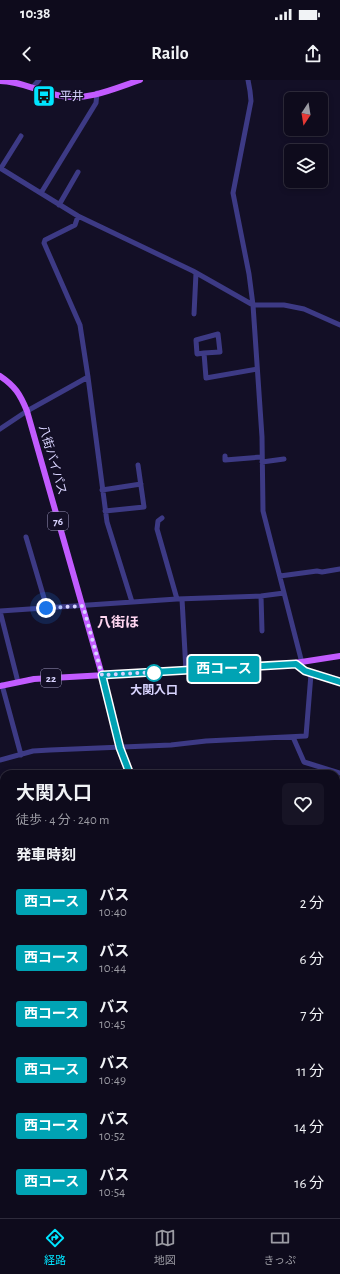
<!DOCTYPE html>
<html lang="ja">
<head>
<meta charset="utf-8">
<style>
  :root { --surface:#0e0b1c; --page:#171425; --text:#f1f3f6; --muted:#9b9ba3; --line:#2e2b3b; --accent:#00e5ff }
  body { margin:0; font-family:"Alegreya Sans","Noto Sans JP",sans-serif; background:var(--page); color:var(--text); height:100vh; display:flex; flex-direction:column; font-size:15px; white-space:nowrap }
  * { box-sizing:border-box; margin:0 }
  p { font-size:13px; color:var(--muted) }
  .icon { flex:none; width:22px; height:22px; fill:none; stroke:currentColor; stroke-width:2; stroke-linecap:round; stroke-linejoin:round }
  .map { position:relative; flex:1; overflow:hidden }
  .side { position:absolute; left:0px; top:690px; width:340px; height:448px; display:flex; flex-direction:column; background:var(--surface); border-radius:12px 12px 0 0; box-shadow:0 2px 6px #0003,0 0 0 1px var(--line) }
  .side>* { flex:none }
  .badge { padding:0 8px; border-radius:3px; font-size:14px; line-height:26px }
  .needle { width:26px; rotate:192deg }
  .controls { position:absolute; left:284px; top:12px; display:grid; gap:8px }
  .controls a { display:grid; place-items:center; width:44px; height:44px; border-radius:6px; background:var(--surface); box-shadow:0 2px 6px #0003,0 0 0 1px var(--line); font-size:20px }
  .you { position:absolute; width:20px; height:20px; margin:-10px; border:3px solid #fff; border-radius:50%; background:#1a73e8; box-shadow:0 0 0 6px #1a73e833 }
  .map>.badge { position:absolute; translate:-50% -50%; box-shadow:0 0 0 2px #fff }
  h2 { padding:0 16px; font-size:15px; line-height:36px }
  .round { display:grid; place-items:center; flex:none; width:42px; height:42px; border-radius:6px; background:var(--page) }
  .summary { display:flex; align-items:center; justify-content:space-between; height:68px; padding:0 16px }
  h1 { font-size:19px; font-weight:700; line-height:30px }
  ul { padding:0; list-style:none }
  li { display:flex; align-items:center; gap:12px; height:56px; padding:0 16px }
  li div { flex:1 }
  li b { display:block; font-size:15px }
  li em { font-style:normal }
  li .badge { min-width:44px; font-weight:700; text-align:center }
  .status { display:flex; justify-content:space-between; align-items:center; height:28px; padding:0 20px; background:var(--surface); direction:ltr }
  .status svg { height:11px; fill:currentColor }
  header { display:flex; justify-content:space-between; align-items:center; height:52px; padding:0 16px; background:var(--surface); font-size:18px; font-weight:700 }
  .tab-bar { display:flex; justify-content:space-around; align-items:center; height:56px; border-top:1px solid var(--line); background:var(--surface); font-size:11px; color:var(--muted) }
  .tab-bar a { display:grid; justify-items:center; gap:2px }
  .tab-bar .active { color:var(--accent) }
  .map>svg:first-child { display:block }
</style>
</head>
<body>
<div class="status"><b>10:38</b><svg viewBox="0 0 49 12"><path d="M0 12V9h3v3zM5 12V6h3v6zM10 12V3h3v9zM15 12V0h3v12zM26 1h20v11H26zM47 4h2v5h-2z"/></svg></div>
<header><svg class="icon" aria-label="back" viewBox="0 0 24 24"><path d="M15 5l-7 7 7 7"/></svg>Railo<svg class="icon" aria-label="share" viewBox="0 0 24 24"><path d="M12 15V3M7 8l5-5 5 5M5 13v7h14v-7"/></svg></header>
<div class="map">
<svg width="340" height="1138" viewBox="0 0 340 1138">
  <rect width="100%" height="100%" fill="#130f26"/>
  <path fill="#12302f" d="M150,1134H197V1138H150Z"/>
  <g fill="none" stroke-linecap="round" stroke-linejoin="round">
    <path stroke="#3d3a85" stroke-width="5" d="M248,0L250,11L251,21L233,113L249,194L253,225L262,357L263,431L302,583
      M33,7L39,0
      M0,88L78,136L193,191L253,225H284L304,229L340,245
      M1,88L21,56
      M41,113L96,23L97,13
      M59,125L78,92
      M78,136L75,145L45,160L44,163L80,245L88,297L107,442L132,522
      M194,234L196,193
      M204,273L197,274L196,260L218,254L220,272L204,273L206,298L257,289
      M0,349L27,331L88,297
      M225,376V380L261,377
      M262,382L284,379
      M102,410L141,404
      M105,431L144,427L138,385
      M162,438L158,441L157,449L177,519
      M26,457L47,528
      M280,496L317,491L322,492L340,489
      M261,516L262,551
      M182,519L186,591
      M0,531L177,519L261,516L284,513
      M0,531L18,602
      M2,605L21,675
      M293,657L304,682L340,693
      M0,680L33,671L50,670L171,665L206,661L306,656L311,594
      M0,721L4,720
      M0,757L4,756
      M0,799L4,798
      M0,804L4,818
      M0,853L4,852
      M0,865L4,864
      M0,889L4,888
      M0,933L4,931
      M0,1005L4,1004
      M0,1025L4,1024
      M336,1070L340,1068
      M0,1085L4,1100
      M13,1134L14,1138
      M258,1137L259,1138
      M202,1138L203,1134
      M284,1138L290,1134"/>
    <path stroke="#c25bff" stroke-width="6" d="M0,1C22,1 41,13 62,16C88,21 116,8 140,0
      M0,296C15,306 20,314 27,331L100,588L120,668L129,694
      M296,584L305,591L340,602
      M0,606L34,599L282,585L340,576
      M317,1134L320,1138"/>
  </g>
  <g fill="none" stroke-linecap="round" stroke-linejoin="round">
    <g stroke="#fff" stroke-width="9">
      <path id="line" d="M130,694L120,668L102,595L296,584L305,591L340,602"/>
    </g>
    <use href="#line" stroke="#00a3b4" stroke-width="6"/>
    <path stroke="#d9d4ff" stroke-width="4" stroke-dasharray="0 7.2" d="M46,528L83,526L102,595L156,592L154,593"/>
  </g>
  <defs>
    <g id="bus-square" transform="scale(1.15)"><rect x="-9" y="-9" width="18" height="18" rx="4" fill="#00e5ff" stroke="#130f26"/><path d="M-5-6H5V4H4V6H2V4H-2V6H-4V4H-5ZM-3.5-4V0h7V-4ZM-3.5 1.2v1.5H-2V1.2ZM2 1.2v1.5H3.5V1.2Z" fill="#111"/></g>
  </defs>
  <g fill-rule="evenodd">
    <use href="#bus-square" x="44" y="16"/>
  </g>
  <circle fill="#fff" stroke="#00a3b4" stroke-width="2" cx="154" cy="593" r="8"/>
  <g text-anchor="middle" stroke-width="3" stroke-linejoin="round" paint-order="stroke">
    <g fill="#130f26" stroke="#9e99be" stroke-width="1">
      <rect x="48" y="432" width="20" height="18" rx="3"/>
      <rect x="41" y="589" width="20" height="18" rx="3"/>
    </g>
    <g font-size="11" font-weight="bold" fill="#d9d4ff">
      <text x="58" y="445">76</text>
      <text x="51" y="602">22</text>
    </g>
    <g font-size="12" fill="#d9d4ff" stroke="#130f26" text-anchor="start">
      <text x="60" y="20">平井</text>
    </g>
    <g font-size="12" fill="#d9d4ff" stroke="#130f26">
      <text transform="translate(53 380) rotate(74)" y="4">八街バイパス</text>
    </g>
    <g font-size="12" font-weight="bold" fill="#d9d4ff" stroke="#130f26">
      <text x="154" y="614">大関入口</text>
    </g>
    <g font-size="14" font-weight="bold" fill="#ffd6f0" stroke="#130f26">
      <text x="118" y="547">八街ほ</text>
    </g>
  </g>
</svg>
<div class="controls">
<a><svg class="needle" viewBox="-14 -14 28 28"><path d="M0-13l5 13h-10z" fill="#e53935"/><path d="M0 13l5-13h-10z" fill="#9b9ba3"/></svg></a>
<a><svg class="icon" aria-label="layers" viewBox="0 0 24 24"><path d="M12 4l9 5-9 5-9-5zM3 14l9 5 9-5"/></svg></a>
</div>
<div class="you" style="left:46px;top:528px"></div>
<b class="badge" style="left:224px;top:589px;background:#00a3b4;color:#fff">西コース</b>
<section class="side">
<div class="summary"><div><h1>大関入口</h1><p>徒歩 · 4 分 · 240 m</p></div><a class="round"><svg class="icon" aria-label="heart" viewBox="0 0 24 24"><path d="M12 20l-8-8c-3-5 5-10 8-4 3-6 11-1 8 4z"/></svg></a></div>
<h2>発車時刻</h2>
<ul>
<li><span class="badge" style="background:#00a3b4;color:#fff">西コース</span><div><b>バス</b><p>10:40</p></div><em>2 分</em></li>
<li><span class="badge" style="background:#00a3b4;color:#fff">西コース</span><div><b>バス</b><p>10:44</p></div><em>6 分</em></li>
<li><span class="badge" style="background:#00a3b4;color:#fff">西コース</span><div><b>バス</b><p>10:45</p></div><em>7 分</em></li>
<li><span class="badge" style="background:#00a3b4;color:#fff">西コース</span><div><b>バス</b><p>10:49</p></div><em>11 分</em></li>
<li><span class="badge" style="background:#00a3b4;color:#fff">西コース</span><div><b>バス</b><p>10:52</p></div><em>14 分</em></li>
<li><span class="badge" style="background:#00a3b4;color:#fff">西コース</span><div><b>バス</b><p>10:54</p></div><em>16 分</em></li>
</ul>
</section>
</div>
<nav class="tab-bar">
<a class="active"><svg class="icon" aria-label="directions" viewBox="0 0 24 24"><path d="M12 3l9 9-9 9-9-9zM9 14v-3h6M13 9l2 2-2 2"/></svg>経路</a>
<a><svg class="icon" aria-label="map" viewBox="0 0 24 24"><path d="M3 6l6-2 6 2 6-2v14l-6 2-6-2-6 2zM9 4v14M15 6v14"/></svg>地図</a>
<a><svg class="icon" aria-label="tickets" viewBox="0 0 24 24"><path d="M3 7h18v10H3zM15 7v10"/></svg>きっぷ</a>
</nav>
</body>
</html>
